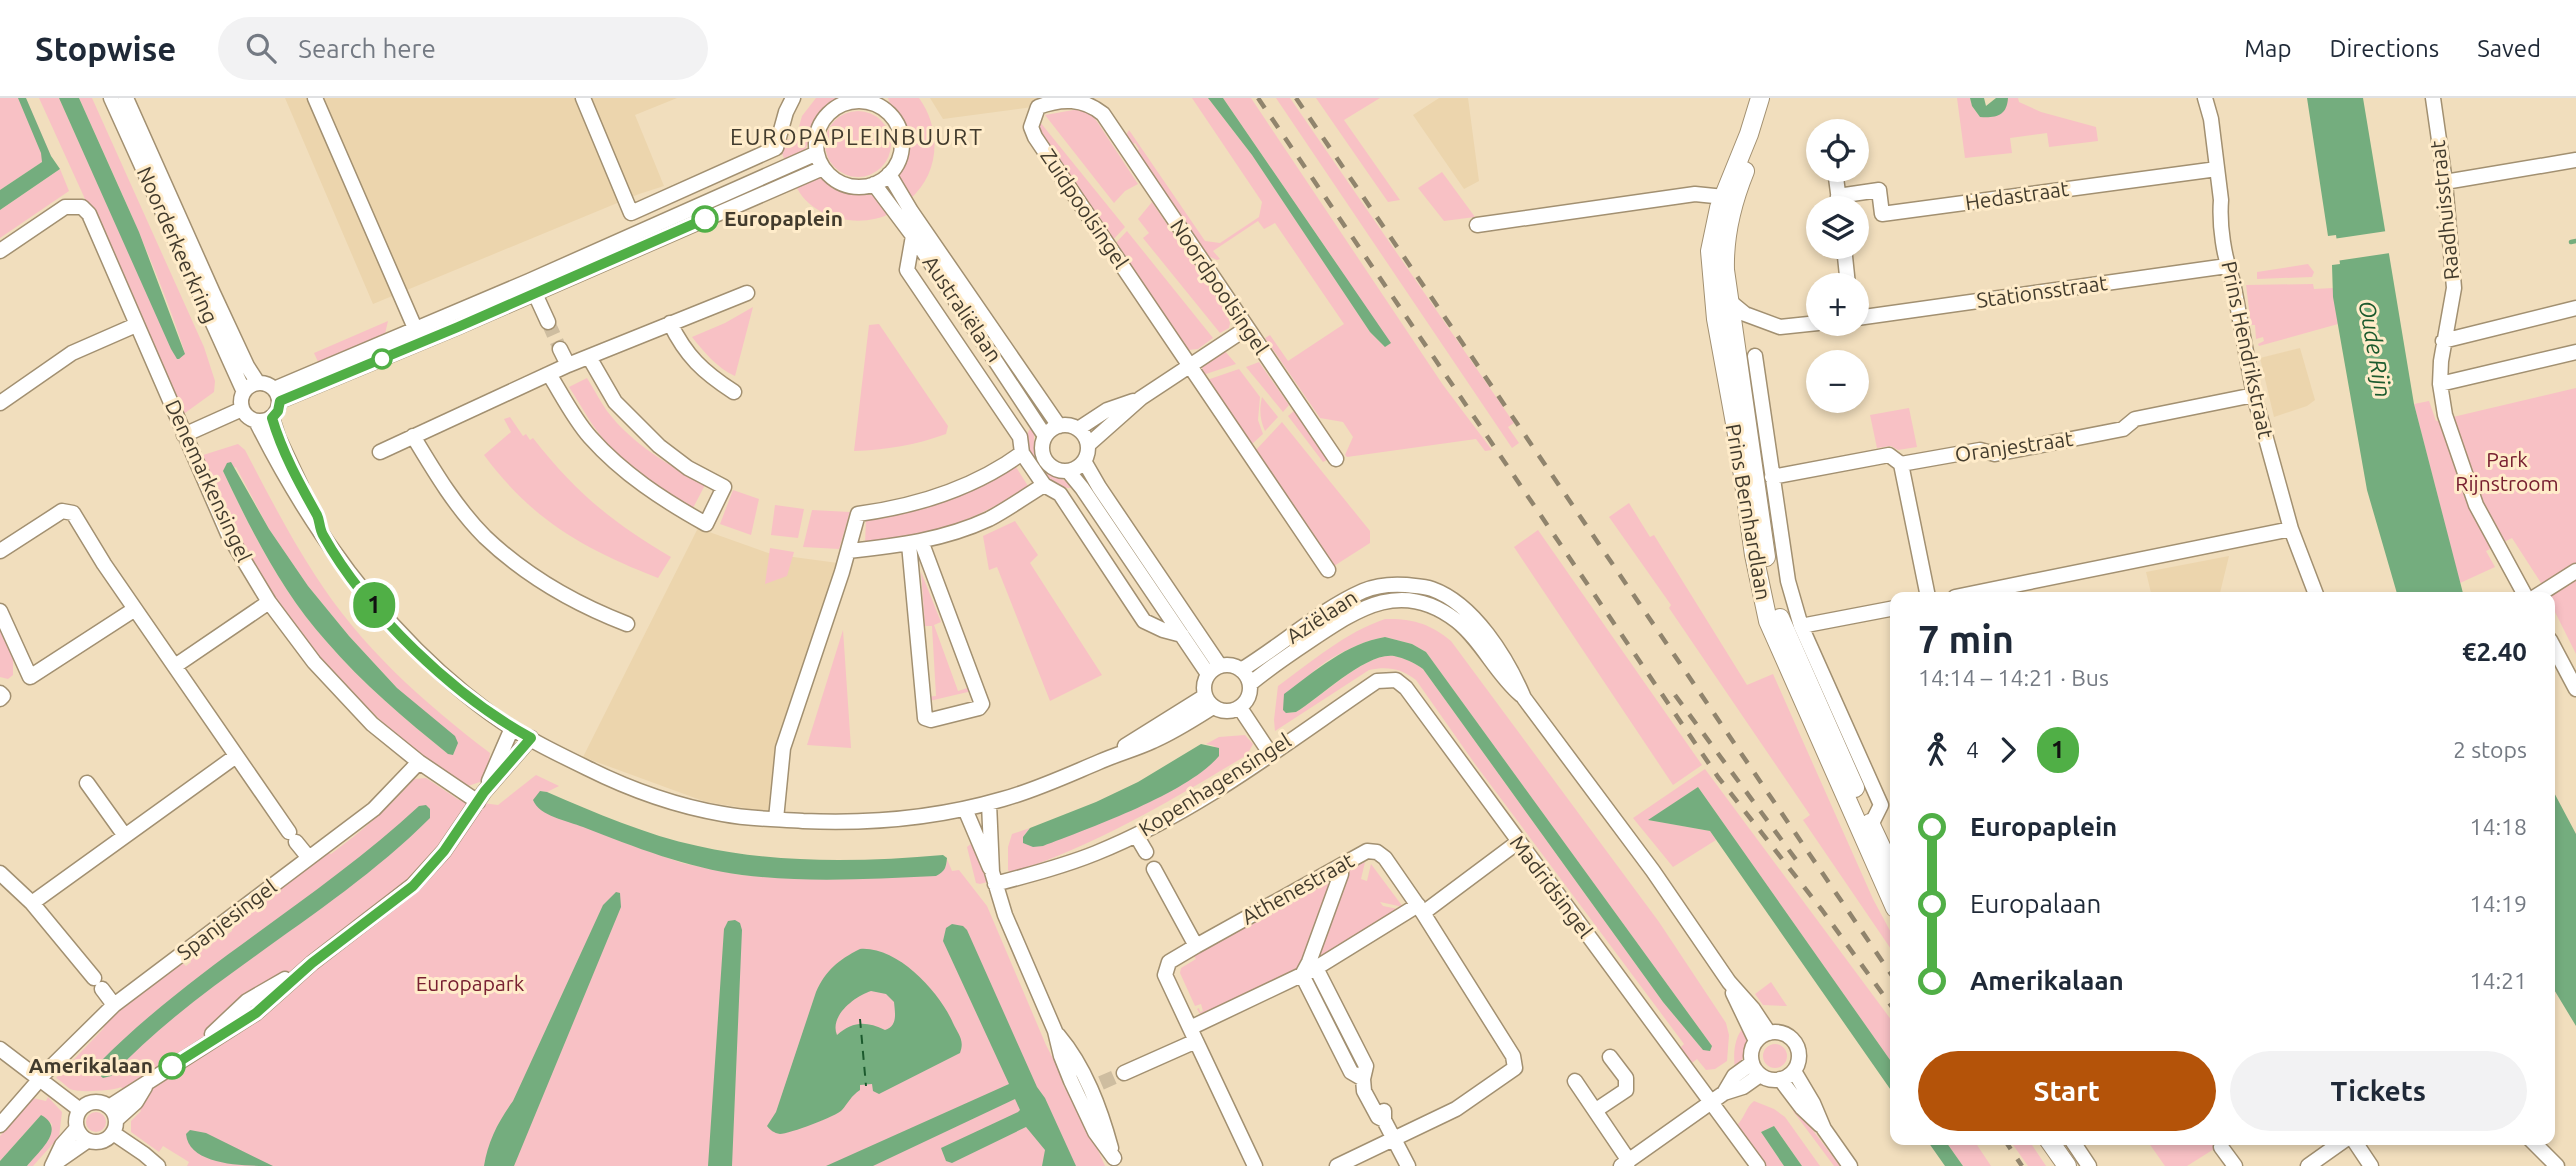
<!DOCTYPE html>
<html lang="en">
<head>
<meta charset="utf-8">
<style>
  :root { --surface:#fff; --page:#f2f2f3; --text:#1f2937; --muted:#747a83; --line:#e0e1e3; --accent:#b45309 }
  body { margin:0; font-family:Ubuntu,sans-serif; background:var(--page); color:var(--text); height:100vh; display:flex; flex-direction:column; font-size:26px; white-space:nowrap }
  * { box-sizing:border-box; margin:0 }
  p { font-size:23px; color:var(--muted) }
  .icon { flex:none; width:38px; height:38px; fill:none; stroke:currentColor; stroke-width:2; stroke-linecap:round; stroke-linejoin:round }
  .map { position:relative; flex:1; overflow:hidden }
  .sheet { position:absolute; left:1890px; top:494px; width:665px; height:553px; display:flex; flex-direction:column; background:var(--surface); border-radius:14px; box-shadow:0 4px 10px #0003 }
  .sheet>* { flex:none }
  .badge { padding:0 14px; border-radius:23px; font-size:24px; line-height:46px }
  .buttons { position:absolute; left:1806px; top:21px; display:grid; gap:14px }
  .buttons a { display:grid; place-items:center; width:63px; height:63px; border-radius:50%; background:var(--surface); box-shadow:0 4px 10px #0003; font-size:35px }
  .map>.badge { position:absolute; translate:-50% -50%; box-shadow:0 0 0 4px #fff }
  .legs { display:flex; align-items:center; gap:10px; height:77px; padding:0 28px; font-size:23px }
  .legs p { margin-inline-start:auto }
  .summary { display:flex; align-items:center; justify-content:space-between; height:119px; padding:0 28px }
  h1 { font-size:38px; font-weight:700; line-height:52px }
  .primary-button { display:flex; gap:14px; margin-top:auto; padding:14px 28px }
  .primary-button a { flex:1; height:80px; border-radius:42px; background:var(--accent); color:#fff; font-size:28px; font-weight:700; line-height:80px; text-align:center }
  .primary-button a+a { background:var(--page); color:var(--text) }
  ul { padding:0 28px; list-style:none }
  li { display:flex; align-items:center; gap:24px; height:77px; font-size:26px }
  li i { display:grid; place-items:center; width:10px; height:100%; margin:0 9px; background:currentColor }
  li i::after { content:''; width:18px; height:18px; margin:-9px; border:5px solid; border-radius:50%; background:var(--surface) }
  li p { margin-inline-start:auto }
  li:first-child i { background:linear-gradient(#0000 50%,currentColor 0) }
  li:last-child i { background:linear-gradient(currentColor 50%,#0000 0) }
  header { display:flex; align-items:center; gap:42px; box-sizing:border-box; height:98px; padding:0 35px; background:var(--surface); border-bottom:2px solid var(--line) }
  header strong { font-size:33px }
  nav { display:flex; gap:38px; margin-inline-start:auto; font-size:24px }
  .search { width:490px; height:63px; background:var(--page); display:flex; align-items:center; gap:18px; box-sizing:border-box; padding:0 24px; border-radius:38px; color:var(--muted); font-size:26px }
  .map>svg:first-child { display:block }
</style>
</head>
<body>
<header>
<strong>Stopwise</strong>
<div class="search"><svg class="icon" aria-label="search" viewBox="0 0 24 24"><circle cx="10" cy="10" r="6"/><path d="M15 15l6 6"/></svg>Search here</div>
<nav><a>Map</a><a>Directions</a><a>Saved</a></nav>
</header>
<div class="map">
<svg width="2576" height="1068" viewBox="0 0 2576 1068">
  <rect width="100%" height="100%" fill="#f1debd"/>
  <path fill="#ecd5ad" d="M285,0H677L635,17L664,88L639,96L373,206Z
    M930,0H1099L943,21Z
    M1439,0H1468L1479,83L1464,91L1413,17Z
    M2300,250L2315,302L2307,308L2274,319L2260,260Z
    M698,430L771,456L838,465L782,636L769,714L706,704L583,659Z
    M2229,458L2219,499H2152L2146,474Z"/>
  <path fill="#f8c1c5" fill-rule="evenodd" d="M0,0H26L51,58L0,92Z
    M39,0H59L177,261L184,252C156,166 116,83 79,0H92L204,249L215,283L214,294L185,315L182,314Z
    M816,0H843L831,6L821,16L805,52L786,65L781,53L786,41L795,43L802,18Z
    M888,0H919C942,32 940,76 909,102L899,81C901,61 912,44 902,25C897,16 891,10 888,0Z
    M1192,0H1208L1252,57L1370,234L1385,249L1337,166L1223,0H1251L1443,287L1492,352L1485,353L1476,341L1347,359L1345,357L1353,339L1343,324L1320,320L1265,240L1270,237L1288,263L1344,226L1275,125L1264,131L1258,123L1213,153L1220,161L1217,162L1208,158L1137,53L1139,51L1135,45L1132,47L1126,37L1129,32L1205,143L1220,145L1259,119L1262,104Z
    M1276,0H1290L1514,325L1508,329L1519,345L1512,350Z
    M1316,0H1380L1344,22L1400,102L1388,104Z
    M1957,0H1970L1972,8L1980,19L2008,0H2018L2019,4L2041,14L2096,29L2098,43L2049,49L2047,35L2010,40L2012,55L1965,60Z
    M1085,10L1096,22L1138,86L1125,93L1114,105L1045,17Z
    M825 46a33 33 0 1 1 66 0a33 33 0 1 1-66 0Z
    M1040,24L1125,129L1111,144L1035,28Z
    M60,71L69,93L0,140V112Z
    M1442,74L1475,119L1444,123L1418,90Z
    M814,79L826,82L838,90L875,98L891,115C859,132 809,120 795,86Z
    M1152,104L1227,215L1230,225L1229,230L1220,235L1143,140L1149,135L1138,121Z
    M1127,133L1213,240L1198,251L1188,252L1113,148Z
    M2308,166L2314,174L2312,179L2257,181V174Z
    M2313,186L2314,191L2333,190L2338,226L2259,248L2258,246L2264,243L2263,239L2256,241L2255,227H2251L2246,187Z
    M753,209L735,278C717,270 704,254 692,239L725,225Z
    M388,223L385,236L319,266L314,255Z
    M879,226L948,328L946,336C916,347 886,352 854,353L869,227Z
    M1224,252L1236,266L1203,277L1202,268Z
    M1259,264L1289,307L1283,314L1246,269Z
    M1239,271L1260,299L1258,322L1263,336L1252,346L1207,282Z
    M587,280C594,291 600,303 607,313C632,346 670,368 705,387L693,410C656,391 615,360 592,326C584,314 577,301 569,289Z
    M2576,290V556L2550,504V499L2512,440L2486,453L2495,469L2460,485L2414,306L2429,303L2436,323Z
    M1262,299L1278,319L1265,333C1260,322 1259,312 1262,299Z
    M1909,310L1917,349L1898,352L1891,348L1877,350L1870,317Z
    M1294,313L1327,362L1323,364L1288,318Z
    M510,319L523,338L526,336L530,342L533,340C575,394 613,425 671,459L658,480C584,451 533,423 484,357L511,334L504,321Z
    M1282,324L1370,433V445L1334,468L1255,353Z
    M1032,326C1036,336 1033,343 1034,353C1037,376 1060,377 1075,389C1051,396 1031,362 1024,343Z
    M238,346L245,352C267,394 289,437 315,477C361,549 423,604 490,655L489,664L480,684L468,688L410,651L316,559L261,483L228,421L200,358ZM236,369L269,431L308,488L349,538L397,590L448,656C405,621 363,586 326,543C282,494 251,432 223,373Z
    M1016,369L1028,388C1014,396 1000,406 985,413C948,432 906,439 865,446L866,421C928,412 961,398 1016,369Z
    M733,392L759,401L751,437L720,426Z
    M1629,405L1650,439L1654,437L1747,587L1773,576L1873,801L1895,842V857L1803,722L1810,717L1669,510L1671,507L1609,419Z
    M775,407L804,411L798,440L771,437Z
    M812,412L850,414L839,451L803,449Z
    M1015,423L1038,457L1030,465L1102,577L1050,603L997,469L989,472L983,438Z
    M1538,432L1702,667L1673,687L1514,449Z
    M770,450L794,454L787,478L765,486Z
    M921,474L941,524L934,527L958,593L967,590L972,593L925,604L926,599L936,598L932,528H925Z
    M1385,521C1412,520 1431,526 1451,543L1659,824L1726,925L1729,937L1727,963L1715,971L1706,972L1697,961L1692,965L1680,950L1684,946L1475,666L1416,582C1401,570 1387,568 1369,572L1275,633L1274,622L1278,588C1311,564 1346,534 1385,521ZM1385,539L1412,546L1426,554L1712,948L1703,952L1663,904L1423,571C1415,565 1404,560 1394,558C1366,554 1321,600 1296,614L1287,615L1283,612C1292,600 1301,587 1311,576C1328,559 1361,543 1385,539Z
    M0,529L13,560V577L8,581L0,579Z
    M843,532L851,650L807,647Z
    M1245,637L1253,646L1247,657C1172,702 1095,748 1011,775L1008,772V749L1012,736L1030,730L1023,739L1215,648L1206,646L1219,639Z
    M1705,671L1895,927V969L1698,689L1649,722L1710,733L1716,742L1673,769L1633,720Z
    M536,677L559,688L547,694L540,693L614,741L682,765L740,777L780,780L946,769L947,761L952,773L959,772L987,808L1046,947L1063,980L1061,981L1065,991L1070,989L1105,1068H187L189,1064L163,1048L159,1054L131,1034V1023L141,1013L121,989C112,993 79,995 70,991C66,988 61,983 56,980L104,930L101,926L121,907L181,864L186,868L191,864L189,857L201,846L206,852L211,848L206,841L221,834L225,838L232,833L231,828L326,754L331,756C362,733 389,710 414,681L426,680L459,702L498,707Z
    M972,745L983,769L987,784L980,786L976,785L967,749Z
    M1365,764L1361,781L1367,783L1371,766L1403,809L1380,804L1383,808L1398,811L1397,816L1315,867L1345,774Z
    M1338,775L1304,870L1200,916L1197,911L1199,910L1200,914L1203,913L1201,906L1195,908L1180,875L1181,870L1196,861L1194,858L1208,850L1207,847Z
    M1771,884L1787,908L1763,907L1755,896Z
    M1744,929C1750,944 1746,959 1735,971C1733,957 1734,939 1744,929Z
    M1763 958a12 12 0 1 1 24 0a12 12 0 1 1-24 0Z
    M48,999L62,1014L59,1039L33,1068H27L49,1040L52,1026L41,1017L0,1063V1038L33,1000L46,1003Z
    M1754,1003L1774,1011L1785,1019L1820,1068H1802L1774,1028L1761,1034L1784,1068H1765L1736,1028C1745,1020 1745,1010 1754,1003Z
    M1797,1010L1802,1018L1840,1068H1834L1793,1013Z
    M86 1024a10 10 0 1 1 20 0a10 10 0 1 1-20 0Z
    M1944,1041H1973L1991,1068H1963Z
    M2009,1041H2028L2046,1068H2028Z
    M2146,1041H2240L2225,1051L2222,1046L2187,1068H2165Z"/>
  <path fill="#74ad7e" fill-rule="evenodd" d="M18,0H26L51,58L60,71L0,112V92L42,64L41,55Z
    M59,0H79L139,134L185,256L179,261H177L171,251Z
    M1208,0H1223L1391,245L1385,249L1370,234L1252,57Z
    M1970,0H1984L1986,8L1996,0H2008C2007,18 1996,20 1980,19L1972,8Z
    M2307,0H2363L2414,306L2464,499H2398L2367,392L2333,199L2332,167L2340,166L2336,137L2328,138Z
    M231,364L269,431L308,488L349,538L397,590L455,638L458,645L453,657L448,656C405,621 363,586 326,543C282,494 251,432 223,373L227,365Z
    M1385,539L1412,546L1426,554L1712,948L1710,953L1703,952L1663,904L1423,571C1415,565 1404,560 1394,558C1366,554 1320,600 1296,614L1286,615L1283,612L1284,596C1315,573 1347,545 1385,539Z
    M1201,646L1219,650V658C1188,695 1090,730 1043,748L1033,749L1023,745V739L1030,730L1096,704L1138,684Z
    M2550,687L2576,736V928L2550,885Z
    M1698,689L1895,969V998L1710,733L1648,722Z
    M540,693L547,694C596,715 646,737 698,748C777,766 863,764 943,757L947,760C946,770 945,773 936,778C871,781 807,785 742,777C688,770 634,749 583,729C568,723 539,718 533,702Z
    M426,707L430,711V720C333,817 205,878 111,978L103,980L97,975L96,967L100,964C196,867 319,801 419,708Z
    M616,794L620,795L621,809L514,1068H484C488,1043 498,1024 513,1003L603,807Z
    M735,822L740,825L742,832L732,1068H708L724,831L728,823Z
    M952,826L963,828L967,832L1037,989L1045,1000L1076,1068H1042L1045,1052L1026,1029L952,1065L946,1063L941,1050L1018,1014L1020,1012L1015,1001L873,1068H826L1009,986L943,843L946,830Z
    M860,851C897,848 939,893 953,925C958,936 965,942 960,955L879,996L873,993L872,986L860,987V992C851,998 848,1005 842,1012C837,1018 789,1036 780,1036C774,1035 770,1032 767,1028L776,1014L816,894C826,872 838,862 860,851ZM871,893L886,896L894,904C895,915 898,928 885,932C866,923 853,923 837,937C829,918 855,898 871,893Z
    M41,1017C67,1031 39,1053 27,1068H0V1063Z
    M1774,1028L1802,1068H1784L1761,1034Z
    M190,1032L206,1035L273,1068C245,1068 189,1068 186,1036Z
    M1926,1041H1944L1963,1068H1945Z"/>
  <path fill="#f1debd" d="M2387,133L2390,155L2336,163L2333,141Z"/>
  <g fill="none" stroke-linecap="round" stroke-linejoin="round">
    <path stroke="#74ad7e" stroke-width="4.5" d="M2571,144L2576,143"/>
    <path stroke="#1c5a2e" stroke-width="2" stroke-dasharray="9 7" stroke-linecap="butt" d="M860,921L866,988"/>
    <path stroke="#cebda0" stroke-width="14" stroke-dasharray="14 7" stroke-linecap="butt" d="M548,224L560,251
      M1101,985L1124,975"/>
    <g stroke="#a29071" stroke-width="17">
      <path id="minor" d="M111,0L244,294
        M126,0L213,195L247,268L258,285
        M315,0L418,237
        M583,0L631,115L776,50L786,14L793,0
        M2205,0L2211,21L2221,102C2219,128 2224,159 2233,184L2254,297L2291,431L2317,499
        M2433,0L2445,84L2454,190L2441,263L2440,286L2445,317L2476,407L2526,499
        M816 46a43 43 0 1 1 86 0a43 43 0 1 1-86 0Z
        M1835,72L1840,110
        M889,76L911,113L1059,328
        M2445,84L2576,62
        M874,86L913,138L1045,338
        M1838,98L1879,92L1882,116L2217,71
        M1477,127L1695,96L1734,100
        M913,138L907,172L1020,339L1022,355
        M1844,149L1848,187
        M0,153L65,109H82L89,116L228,436L269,504L314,564L372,626L419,664L478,704
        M531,187L548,224
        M1728,202L1745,216L1780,229L1818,225
        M1857,220L2227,168
        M670,225C686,258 703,274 734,294
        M2443,243L2576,210
        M560,251L568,267
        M1755,258L1788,483L1801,528L1881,707L1871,727L1862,730
        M549,276C562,297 574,321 590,339C623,376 663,402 706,426L724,389L688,370L659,348L615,304L589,259
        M241 304a19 19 0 1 1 38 0a19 19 0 1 1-38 0Z
        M2440,286L2576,254
        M274,291L529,183L817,55
        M280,303L458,229L823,70
        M0,305L72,255L136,227
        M272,320L278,339L301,388
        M256,323C313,437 388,540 491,616C521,638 554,654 587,670C629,691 676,708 723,716C749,721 776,721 803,723C870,726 938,720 1003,701C1036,692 1068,677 1099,664C1117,656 1136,651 1153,643C1174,634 1194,621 1213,609
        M1042 350a23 23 0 1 1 46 0a23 23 0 1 1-46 0Z
        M1078,331L1107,312L1133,303
        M184,337L242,311
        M413,338C434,373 456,410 485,439C526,478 575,506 627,526
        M1088,347L1141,300L1247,230
        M380,354L568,267L747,195
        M1022,355L1044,387L1060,396L1144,523L1163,532L1182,537
        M1084,363L1099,389L1220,568
        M1901,366L1928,499
        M1068,373L1082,390L1208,576
        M1772,379L1889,357L1901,366L1980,352L1995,356L2123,331L2135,321L2254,297
        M909,446L925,620L931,622L979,610L982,606L921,443
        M0,453L62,413L73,415L104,466L289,734
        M848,453C896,448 944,442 989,421C1008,411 1026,398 1044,387
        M1328,472L1035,39L1031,29L1038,9C1062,0 1083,0 1103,16L1336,361
        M1955,499L2291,431
        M2535,499L2576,473
        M0,513L30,579L135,511
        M1801,528L1895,510
        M2550,542L2576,591
        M1204 590a23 23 0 1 1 46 0a23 23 0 1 1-46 0Z
        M175,568L269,504
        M1241,572C1282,547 1320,512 1363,493C1377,487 1391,486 1406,487C1414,488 1424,488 1432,491C1474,506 1507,560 1524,600L1653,773L1729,884L1753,911L1769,935
        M1250,586C1269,570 1290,556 1311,542C1360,509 1403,481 1457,523C1482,543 1496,576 1521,597
        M0,595L3,598L0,601
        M1240,610L1270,655
        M1125,648L1205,598
        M489,683L512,630
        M87,685L125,738
        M989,705L992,774L1005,817L1055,933L1061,958L1071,983L1095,1034L1114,1060
        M965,711L990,770
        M776,721L783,650L842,474L858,416C917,408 973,391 1022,355
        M1136,737L1146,754
        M296,744L309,760
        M1341,768V776L1309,864L1302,877L1351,974L1363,981L1364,993L1378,1019L1384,1022
        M1154,771L1196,848
        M0,775L32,805L94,880
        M995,786C1029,777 1064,768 1096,755C1198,714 1287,644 1377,583L1396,582L1406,590L1758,1068
        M32,805L236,658
        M1310,865L1316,870L1366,968L1363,981
        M102,891L114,907
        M1733,895L1756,943
        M1190,930L1316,870L1418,807
        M1751 958a24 24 0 1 1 48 0a24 24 0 1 1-48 0Z
        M212,936L247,903L285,881
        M1058,937C1085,969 1100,1010 1111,1050
        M1196,943L1255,1068
        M0,951L80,1012
        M1794,973L1813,1005L1824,1031L1850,1068
        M1124,975L1196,943L1165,877L1169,864L1196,848L1367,753L1377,754L1385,760L1423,815L1518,744
        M1780,981L1802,1010L1820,1027
        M1575,983L1629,1063
        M1724,995L1734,978L1752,965
        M76 1024a20 20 0 1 1 40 0a20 20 0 1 1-40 0Z
        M109,1009L256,915L312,865L413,787L444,753L484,694L531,640
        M1596,1012L1626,992V980L1610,959
        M1384,1013V1022L1408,1068
        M116,1022L136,1004L145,989
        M0,1027L46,974L114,907L374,711L419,664
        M113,1035L144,1056L158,1068
        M2071,1041L2089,1068
        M2353,1041L2371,1068
        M2530,1041L2557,1068
        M2221,1049L2235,1068
        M54,1066L87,1043
        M52,1068L62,1047L77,1030
        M1337,1068L1456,1011L1515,970L1513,958L1423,815
        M1621,1068L1724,995L1743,989L1760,977
        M2308,1068L2346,1041"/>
    </g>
    <g stroke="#a29071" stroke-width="20">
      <path id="major" d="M1760,0L1749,36L1719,110L1710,153L1716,221L1738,342L1754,457L1768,523L1895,810
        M1745,73C1732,105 1724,138 1725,172L1766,459
        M1780,520L1855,690
        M1870,725L1895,778
        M2048,1041L2067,1068"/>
    </g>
    <use href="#minor" stroke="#fff" stroke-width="14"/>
    <use href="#major" stroke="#fff" stroke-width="18"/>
    <path stroke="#90846d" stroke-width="4.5" stroke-dasharray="12 12" stroke-linecap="butt" d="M1258,0L1718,679L1822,812L1895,913
      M1296,0L1895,882
      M1675,597L1797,763
      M2004,1041L2022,1068"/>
  </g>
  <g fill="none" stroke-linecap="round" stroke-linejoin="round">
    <g stroke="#fff" stroke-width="16">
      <path id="line-1" d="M172,968L256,915L312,865L413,788L444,753L484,694L531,640C454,598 366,514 323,437C319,430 320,423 317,417C299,385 282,354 272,320L278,313L280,303L458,229L705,121"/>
    </g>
    <use href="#line-1" stroke="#50af46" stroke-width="10"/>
  </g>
  <g fill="#fff" stroke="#50af46" stroke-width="3.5">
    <circle cx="705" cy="121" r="12"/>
    <circle cx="382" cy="261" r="9"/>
    <circle cx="172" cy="968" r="12"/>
  </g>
  <g text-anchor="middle" stroke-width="6" stroke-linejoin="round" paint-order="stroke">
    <g font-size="21" fill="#423b2d" stroke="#ffecca">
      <text transform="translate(2017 98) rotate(-8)" y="7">Hedastraat</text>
      <text transform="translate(1084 111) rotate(56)" y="7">Zuidpoolsingel</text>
      <text transform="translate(2445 112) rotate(-96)" y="7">Raadhuisstraat</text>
      <text transform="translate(177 147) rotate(66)" y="7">Noorderkeerkring</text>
      <text transform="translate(1219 189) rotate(56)" y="7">Noordpoolsingel</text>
      <text transform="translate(2042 194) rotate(-8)" y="7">Stationsstraat</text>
      <text transform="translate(962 211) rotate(56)" y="7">Australiëlaan</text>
      <text transform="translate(2247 252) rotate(78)" y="7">Prins Hendrikstraat</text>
      <text transform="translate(2014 349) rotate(-8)" y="7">Oranjestraat</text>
      <text transform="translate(208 383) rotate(65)" y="7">Denemarkensingel</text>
      <text transform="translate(1748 414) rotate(80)" y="7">Prins Bernhardlaan</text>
      <text transform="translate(1322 519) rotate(-33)" y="7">Aziëlaan</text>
      <text transform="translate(1215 687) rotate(-32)" y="7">Kopenhagensingel</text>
      <text transform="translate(1551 789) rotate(53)" y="7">Madridsingel</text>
      <text transform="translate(1298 791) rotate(-29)" y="7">Athenestraat</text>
      <text transform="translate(227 822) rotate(-37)" y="7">Spanjesingel</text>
    </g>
    <g font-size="21" font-weight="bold" fill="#423b2d" stroke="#ffecca" text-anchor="start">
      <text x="724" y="128">Europaplein</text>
      <text x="153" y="975" text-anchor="end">Amerikalaan</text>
    </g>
    <g font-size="21" fill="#782031" stroke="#ffecca">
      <text x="2507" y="369">Park<tspan x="2507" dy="24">Rijnstroom</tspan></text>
      <text x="470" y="893">Europapark</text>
    </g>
    <g font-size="23" letter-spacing="2" fill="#423b2d" stroke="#ffecca">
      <text x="857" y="47">EUROPAPLEINBUURT</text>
    </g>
    <g font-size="23" font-style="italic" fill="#1c5a2e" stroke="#ffecca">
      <text transform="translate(2375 251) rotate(80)" y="8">Oude Rijn</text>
    </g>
  </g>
</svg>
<div class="buttons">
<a><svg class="icon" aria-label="locate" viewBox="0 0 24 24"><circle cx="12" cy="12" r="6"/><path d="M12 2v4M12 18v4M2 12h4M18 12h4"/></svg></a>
<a><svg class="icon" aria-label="layers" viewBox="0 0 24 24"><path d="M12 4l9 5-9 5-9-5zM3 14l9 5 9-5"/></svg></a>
<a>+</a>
<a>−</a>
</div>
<b class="badge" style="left:374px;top:507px;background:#50af46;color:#111">1</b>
<section class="sheet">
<div class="summary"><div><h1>7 min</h1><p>14:14 – 14:21 · Bus</p></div><b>€2.40</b></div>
<div class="legs"><svg class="icon" aria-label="walk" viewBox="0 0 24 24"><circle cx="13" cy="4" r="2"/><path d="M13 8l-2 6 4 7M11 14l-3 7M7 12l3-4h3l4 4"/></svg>4<svg class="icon" aria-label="forward" viewBox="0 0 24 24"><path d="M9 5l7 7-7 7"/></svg><b class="badge" style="background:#50af46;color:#111">1</b><p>2 stops</p></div>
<ul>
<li><i style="color:#50af46"></i><b>Europaplein</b><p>14:18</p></li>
<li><i style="color:#50af46"></i><span>Europalaan</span><p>14:19</p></li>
<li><i style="color:#50af46"></i><b>Amerikalaan</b><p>14:21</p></li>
</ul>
<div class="primary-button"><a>Start</a><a>Tickets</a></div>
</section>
</div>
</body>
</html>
